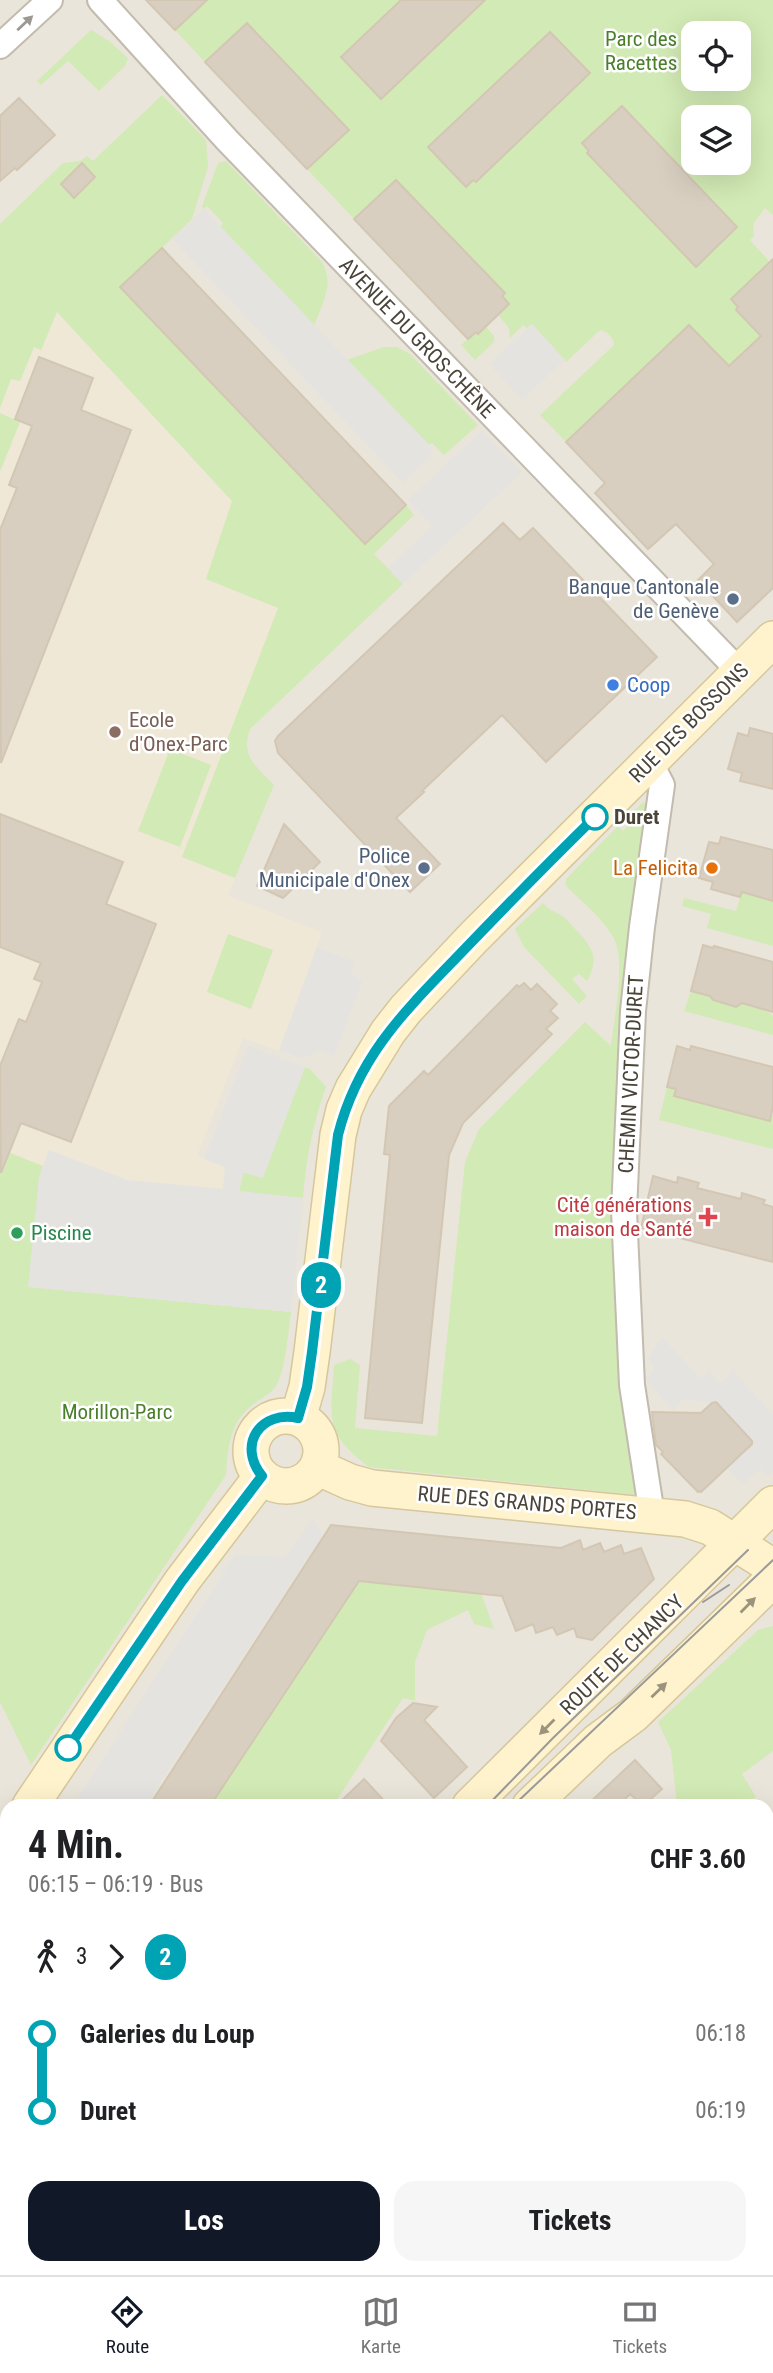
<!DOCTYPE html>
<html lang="de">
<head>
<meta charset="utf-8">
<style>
  :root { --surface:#fff; --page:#f6f6f6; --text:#202124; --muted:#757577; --line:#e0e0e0; --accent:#111827 }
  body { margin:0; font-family:"Roboto Condensed",sans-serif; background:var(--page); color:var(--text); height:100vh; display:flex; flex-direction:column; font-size:26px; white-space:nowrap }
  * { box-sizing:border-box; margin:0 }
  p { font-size:23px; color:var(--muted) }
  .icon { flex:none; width:38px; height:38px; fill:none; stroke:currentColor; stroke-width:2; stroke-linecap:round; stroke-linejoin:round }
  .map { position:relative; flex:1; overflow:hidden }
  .panel { position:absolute; left:0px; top:1799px; width:774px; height:476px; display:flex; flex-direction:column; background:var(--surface); border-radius:21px 21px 0 0; box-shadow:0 7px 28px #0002 }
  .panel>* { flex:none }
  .badge { padding:0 14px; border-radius:23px; font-size:24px; line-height:46px }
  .controls { position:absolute; left:681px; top:21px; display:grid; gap:14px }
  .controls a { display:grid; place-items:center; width:70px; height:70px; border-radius:14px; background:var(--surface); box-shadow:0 7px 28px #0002; font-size:35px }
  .map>.badge { position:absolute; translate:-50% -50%; box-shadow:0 0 0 4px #fff }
  .legs { display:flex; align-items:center; gap:10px; height:77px; padding:0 28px; font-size:23px }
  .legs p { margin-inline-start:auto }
  .head { display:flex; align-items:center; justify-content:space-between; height:119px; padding:0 28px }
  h1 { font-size:38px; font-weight:700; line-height:52px }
  .action { display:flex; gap:14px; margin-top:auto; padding:14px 28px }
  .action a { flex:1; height:80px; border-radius:21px; background:var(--accent); color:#fff; font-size:28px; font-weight:700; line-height:80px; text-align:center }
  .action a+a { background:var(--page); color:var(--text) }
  ul { padding:0 28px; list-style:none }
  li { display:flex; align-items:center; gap:24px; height:77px; font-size:26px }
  li i { display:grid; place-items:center; width:10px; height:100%; margin:0 9px; background:currentColor }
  li i::after { content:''; width:18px; height:18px; margin:-9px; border:5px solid; border-radius:50%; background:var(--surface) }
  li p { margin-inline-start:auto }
  li:first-child i { background:linear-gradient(#0000 50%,currentColor 0) }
  li:last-child i { background:linear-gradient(currentColor 50%,#0000 0) }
  .menu { display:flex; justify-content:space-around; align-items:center; height:98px; border-top:2px solid var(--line); background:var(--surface); font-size:19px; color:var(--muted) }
  .menu a { display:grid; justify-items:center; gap:4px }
  .menu .selected { color:var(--accent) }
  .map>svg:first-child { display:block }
</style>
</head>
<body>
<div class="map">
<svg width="773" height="2275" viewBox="0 0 773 2275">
  <rect width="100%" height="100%" fill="#f6f3ec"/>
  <path fill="#eae5da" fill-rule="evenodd" d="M0,0H773V2275H0ZM693,33H738V79H693ZM693,117H738V163H693ZM7,1806H766V2268H7Z"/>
  <path fill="#efe8d6" d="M57,312L232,501L207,579L279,608L182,857L235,878L228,896L322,932L279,1051L243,1038L197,1156L225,1167L223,1189L127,1180L49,1150L43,1166L0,1149V474L20,422L0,413V408L11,379L20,381L34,347L42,349Z"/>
  <path fill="#d2eab5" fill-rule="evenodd" d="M207,0H401L341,57L381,98L485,0H773V215L765,208L753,224L754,236L750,240L770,262L731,299L738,307L736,310L773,349V386L742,354L729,366L689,325L566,442L540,415L614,345C614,338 607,331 600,330L566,362L532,324L527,328L523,325L510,338L509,328L498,315L509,304L502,296L504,293L396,180L354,219L307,169L349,129L248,23L205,62L175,30ZM550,32L590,73L476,182L473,180L465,187L429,147ZM693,33H738V79H693ZM622,106L737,227L696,267L587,153L589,151L582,142ZM693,117H738V163H693Z
    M91,30L109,41L128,58L125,66L99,91L68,61L41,85L37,81Z
    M162,95L206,140L208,167L192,219L120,288L364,544L406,505L414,515L374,554L403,584L250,729C240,756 257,767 274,785L235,878L182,857L278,608L206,579L232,501L57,312L41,350L34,347L20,381L11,379L0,408V224L63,163L80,161L87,156L93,161Z
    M226,161L322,262C335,285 322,303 314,326L220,227L223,223L207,206L204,209L202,206L218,163Z
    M486,327L494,336V342L475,360L461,345L476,332L479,334Z
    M384,347H397L410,354L478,425L444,455L432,443L429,445L346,360Z
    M0,413L20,422L0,471Z
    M170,749L211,765L180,847L138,831Z
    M643,802L650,806L616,1221L612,1225L619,1387L636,1495L369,1467C323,1432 331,1418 334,1365L350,1359L360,1365L355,1428L437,1436L465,1162L479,1129L585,1022L611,1046C614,1020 626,961 614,939C604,919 582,902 566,886V879L618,826L623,831L630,823L626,819Z
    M743,888L758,893V897L773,901V946L707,928L711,914L682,906L684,898L736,911Z
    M543,903C549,910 553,911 561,915C567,919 572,926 577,931C594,949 599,959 587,981L579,974L572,979L587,996L579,1004L524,947L515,929Z
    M228,934L273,950L251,1009L207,992Z
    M691,991L710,995L713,1000L736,1007L741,1004L743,997L750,999L749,1005L760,1009L769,1004L768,1011L773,1016V1035L684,1011Z
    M305,1067L310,1069L326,1087C313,1123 306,1159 303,1198L239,1192L243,1172L262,1178Z
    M667,1087L676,1089L674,1096L708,1105L773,1115V1149L659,1120Z
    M0,1149L43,1166L39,1178L29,1287L291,1312C288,1332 286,1369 276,1386C269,1396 259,1399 251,1406C229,1424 228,1449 226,1475L31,1765L0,1702Z
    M359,1581L481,1593L494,1629L474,1624L468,1610L427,1630L415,1662V1701L403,1698L333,1806H210Z
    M773,1626V1751L742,1774L756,1797L743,1806H677L671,1750L658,1722L758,1630Z
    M766,1830L773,1839V1907L767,1898Z
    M767,1925L773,1934V2275H296L300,2268H766Z"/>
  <path fill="#e5e3e0" d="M204,209L429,445L432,455L403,483L172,239Z
    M532,324L565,360L522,400L489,364Z
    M482,430L523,472L403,584L388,568L432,526L408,500Z
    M317,947L355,962L351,974L363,980L334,1056L321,1051L302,1058L279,1051Z
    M248,1046L305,1067L263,1178L244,1172L239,1191L303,1198L291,1312L28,1287L39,1178L49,1150L127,1180L223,1189L225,1167L204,1159Z
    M663,1338L701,1379L709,1371L720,1383L733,1371L773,1413V1471L767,1477L760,1469L743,1485L727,1468L752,1444V1440L716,1402L683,1400L673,1411L645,1379L655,1368L648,1360L657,1343Z
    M313,1519L323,1535L145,1806H72L235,1555L285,1557Z
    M7,1915V2016L5,2019L0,2008V1928Z
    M211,2268H293L287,2275H225Z"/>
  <path fill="#a9d4f2" d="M770,1986L773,1987V2063L767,2066L766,1987Z"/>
  <path fill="#d8cfc1" stroke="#d3c7b4" stroke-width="2" d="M146,0H207L175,30Z
    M401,0H485L381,99L341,57Z
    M247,23L349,130L307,169L205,62Z
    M550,32L590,73L476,182L473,180L466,187L428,147Z
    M19,98L55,135L17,170L15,168L0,181V116Z
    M622,106L737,227L696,267L587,153L589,151L582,143Z
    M82,163L95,177L74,198L61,184Z
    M396,180L505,293L502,296L509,304L478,334L476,332L468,339L354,219Z
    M162,248L406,505L365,544L120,287Z
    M773,259V588L737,622L698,580L714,564L676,524L648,549L595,493L605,483L566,442L689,325L729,366L761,336L736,310L738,307L731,299Z
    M39,357L93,378L81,410L131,430L1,763L0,530L17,488L9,485L32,426L15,419Z
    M503,523L520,540L533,528L657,657L546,762L502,715L422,791L424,792L396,818L440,864L410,892L278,753L275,741L278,736Z
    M750,728L773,734V789L740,781L742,773L728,769L738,733L748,736Z
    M0,814L123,862L106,904L156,924L71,1142L21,1123L1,1173L0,1066L19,1019L26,1022L42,982L34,979L41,963L0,947Z
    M284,824L320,862L283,898L257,886Z
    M721,837L773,850V901L742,892L740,897L711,889L713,882L699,878L709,842L719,844Z
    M703,945L713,948L714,946L773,962V1012L742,1003L736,1007L713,1000L710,996L691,991Z
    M524,983L531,990L537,984L557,1004L550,1011L558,1018L546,1029L552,1034L463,1123L449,1155L422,1423L365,1418L390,1155L384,1154L389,1106L424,1071L428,1075L517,985L519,987Z
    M677,1046L690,1050L691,1046L773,1067V1106L770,1121L674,1096L676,1089L667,1087Z
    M653,1176L677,1183L678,1177L699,1183L697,1188L741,1199L742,1193L765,1200L763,1204L773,1207V1262L641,1228Z
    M716,1402L752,1441V1444L701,1492L700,1491L698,1492L661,1454L663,1452L656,1445L652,1412L701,1413L712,1403Z
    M331,1525L561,1548L580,1540L583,1550L600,1543L604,1552L621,1545L624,1554L641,1548L654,1579L592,1640L577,1637L574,1628L557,1635L553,1627L536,1633L533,1624L516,1631L502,1596L359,1581L210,1806H149Z
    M413,1703L437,1707L424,1720L467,1767L434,1798L381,1741L396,1718Z
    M635,1760L662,1789L643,1806L630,1794L618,1806H586Z
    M364,1779L389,1806H336Z"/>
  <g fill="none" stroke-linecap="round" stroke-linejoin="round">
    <g stroke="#c2bbae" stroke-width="28">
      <path id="street" d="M100,0L227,140L740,672
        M0,46L50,0
        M650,762L662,785L642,927L633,1011L624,1211L632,1385L652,1515"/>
    </g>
    <g stroke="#d6c79b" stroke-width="38">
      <path id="secondary" d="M251 1451a35 35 0 1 1 70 0a35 35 0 1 1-70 0Z
        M298,1418L307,1387L312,1352L338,1135L344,1110L353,1089L388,1032L406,1009L474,937L773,639
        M317,1467L350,1482L372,1488L685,1519L710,1527L773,1567
        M30,1806L182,1581L262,1476
        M470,1806L773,1504
        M530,1806L598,1741L633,1715L773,1579
        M0,1851L7,1841
        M93,2275L99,2268
        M141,2275L145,2268"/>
    </g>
    <use href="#street" stroke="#fff" stroke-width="24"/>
    <use href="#secondary" stroke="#fff3cd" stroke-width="35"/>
    <path stroke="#9a9a9a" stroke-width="2" d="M703,1602L729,1585
      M487,1806L553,1738L748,1550
      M513,1806L773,1560
      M111,2275L116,2268
      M126,2275L130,2268"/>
  </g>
  <defs><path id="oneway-solid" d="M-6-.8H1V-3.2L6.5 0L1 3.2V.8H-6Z" transform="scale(1.75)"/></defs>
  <use fill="#9c9892" href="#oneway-solid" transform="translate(25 23) rotate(-43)"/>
  <g fill="#9c937c">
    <use href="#oneway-solid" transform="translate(748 1605) rotate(-45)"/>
    <use href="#oneway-solid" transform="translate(659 1690) rotate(-44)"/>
    <use href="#oneway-solid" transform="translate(547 1727) rotate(135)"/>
  </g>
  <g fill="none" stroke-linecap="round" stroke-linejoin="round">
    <g stroke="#fff" stroke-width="16">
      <path id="line-1" d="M68,1748L182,1581L262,1476C237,1445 260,1410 298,1418L307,1387L312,1352L338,1135C358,1056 405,1011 459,955C504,908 549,862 595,817"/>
    </g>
    <use href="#line-1" stroke="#00a3b4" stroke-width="10"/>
  </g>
  <g fill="#5c6f8a" stroke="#fff" stroke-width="2.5">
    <circle cx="733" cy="599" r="7"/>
    <circle cx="424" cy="868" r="7"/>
  </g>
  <circle fill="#3f7fe0" stroke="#fff" stroke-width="2.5" cx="613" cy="685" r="7"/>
  <circle fill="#8d6e63" stroke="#fff" stroke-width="2.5" cx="115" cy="732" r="7"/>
  <g fill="#fff" stroke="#00a3b4" stroke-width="3.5">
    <circle cx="595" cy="817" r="12"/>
    <circle cx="68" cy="1748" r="12"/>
  </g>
  <circle fill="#e8710a" stroke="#fff" stroke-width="2.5" cx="712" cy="868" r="7"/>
  <path fill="#e0444e" stroke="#fff" stroke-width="2.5" d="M704.5 1206.5h7v7h7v7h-7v7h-7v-7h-7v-7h7z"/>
  <circle fill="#2e9e5b" stroke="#fff" stroke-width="2.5" cx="17" cy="1233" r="7"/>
  <g text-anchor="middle" stroke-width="5" stroke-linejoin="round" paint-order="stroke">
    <g font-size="21" fill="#4a7f2a" stroke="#fff">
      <text x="641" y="46">Parc des<tspan x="641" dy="24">Racettes</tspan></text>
      <text x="117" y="1419">Morillon-Parc</text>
    </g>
    <g font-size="21" fill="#4b4439" stroke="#fff">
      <text transform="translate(417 338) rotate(46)" y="7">AVENUE DU GROS-CHÊNE</text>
      <text transform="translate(689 723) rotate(-45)" y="7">RUE DES BOSSONS</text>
      <text transform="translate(631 1074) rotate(-87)" y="7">CHEMIN VICTOR-DURET</text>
      <text transform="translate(527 1503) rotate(5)" y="7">RUE DES GRANDS PORTES</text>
      <text transform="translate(622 1655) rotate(-44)" y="7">ROUTE DE CHANCY</text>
    </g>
    <g font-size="21" fill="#4e5e75" stroke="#fff" text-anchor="end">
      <text x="719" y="594">Banque Cantonale<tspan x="719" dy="24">de Genève</tspan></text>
      <text x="410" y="863">Police<tspan x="410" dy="24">Municipale d'Onex</tspan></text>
    </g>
    <g font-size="21" fill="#366cbe" stroke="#fff" text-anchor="start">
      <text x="627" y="692">Coop</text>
    </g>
    <g font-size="21" fill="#785e54" stroke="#fff" text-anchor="start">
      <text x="129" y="727">Ecole<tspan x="129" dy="24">d'Onex-Parc</tspan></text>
    </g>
    <g font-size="21" font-weight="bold" fill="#4b4439" stroke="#fff" text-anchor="start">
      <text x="614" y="824">Duret</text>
    </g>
    <g font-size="21" fill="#c56008" stroke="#fff" text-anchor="end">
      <text x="698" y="875">La Felicita</text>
    </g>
    <g font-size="21" fill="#be3a42" stroke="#fff" text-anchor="end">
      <text x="692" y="1212">Cité générations<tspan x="692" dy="24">maison de Santé</tspan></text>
    </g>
    <g font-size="21" fill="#27864d" stroke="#fff" text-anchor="start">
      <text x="31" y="1240">Piscine</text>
    </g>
  </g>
</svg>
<div class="controls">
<a><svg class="icon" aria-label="locate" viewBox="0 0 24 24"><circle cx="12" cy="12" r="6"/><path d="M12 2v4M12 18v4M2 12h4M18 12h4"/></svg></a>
<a><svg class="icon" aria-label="layers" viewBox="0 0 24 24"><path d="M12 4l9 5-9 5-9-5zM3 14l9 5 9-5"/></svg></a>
</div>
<b class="badge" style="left:321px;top:1285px;background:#00a3b4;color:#fff">2</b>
<section class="panel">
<div class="head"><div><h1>4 Min.</h1><p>06:15 – 06:19 · Bus</p></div><b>CHF 3.60</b></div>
<div class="legs"><svg class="icon" aria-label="walk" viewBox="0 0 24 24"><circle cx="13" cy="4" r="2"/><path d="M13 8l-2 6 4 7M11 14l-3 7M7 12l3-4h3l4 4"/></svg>3<svg class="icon" aria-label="forward" viewBox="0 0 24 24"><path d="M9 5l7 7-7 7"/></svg><b class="badge" style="background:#00a3b4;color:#fff">2</b></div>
<ul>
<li><i style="color:#00a3b4"></i><b>Galeries du Loup</b><p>06:18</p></li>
<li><i style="color:#00a3b4"></i><b>Duret</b><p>06:19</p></li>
</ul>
<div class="action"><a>Los</a><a>Tickets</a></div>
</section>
</div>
<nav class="menu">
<a class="selected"><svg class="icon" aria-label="directions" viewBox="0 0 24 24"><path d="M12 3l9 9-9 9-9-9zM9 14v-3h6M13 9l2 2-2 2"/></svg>Route</a>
<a><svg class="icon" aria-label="map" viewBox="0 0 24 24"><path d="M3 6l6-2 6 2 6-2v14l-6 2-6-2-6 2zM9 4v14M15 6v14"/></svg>Karte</a>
<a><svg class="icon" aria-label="tickets" viewBox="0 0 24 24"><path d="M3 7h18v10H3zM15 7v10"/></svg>Tickets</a>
</nav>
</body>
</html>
